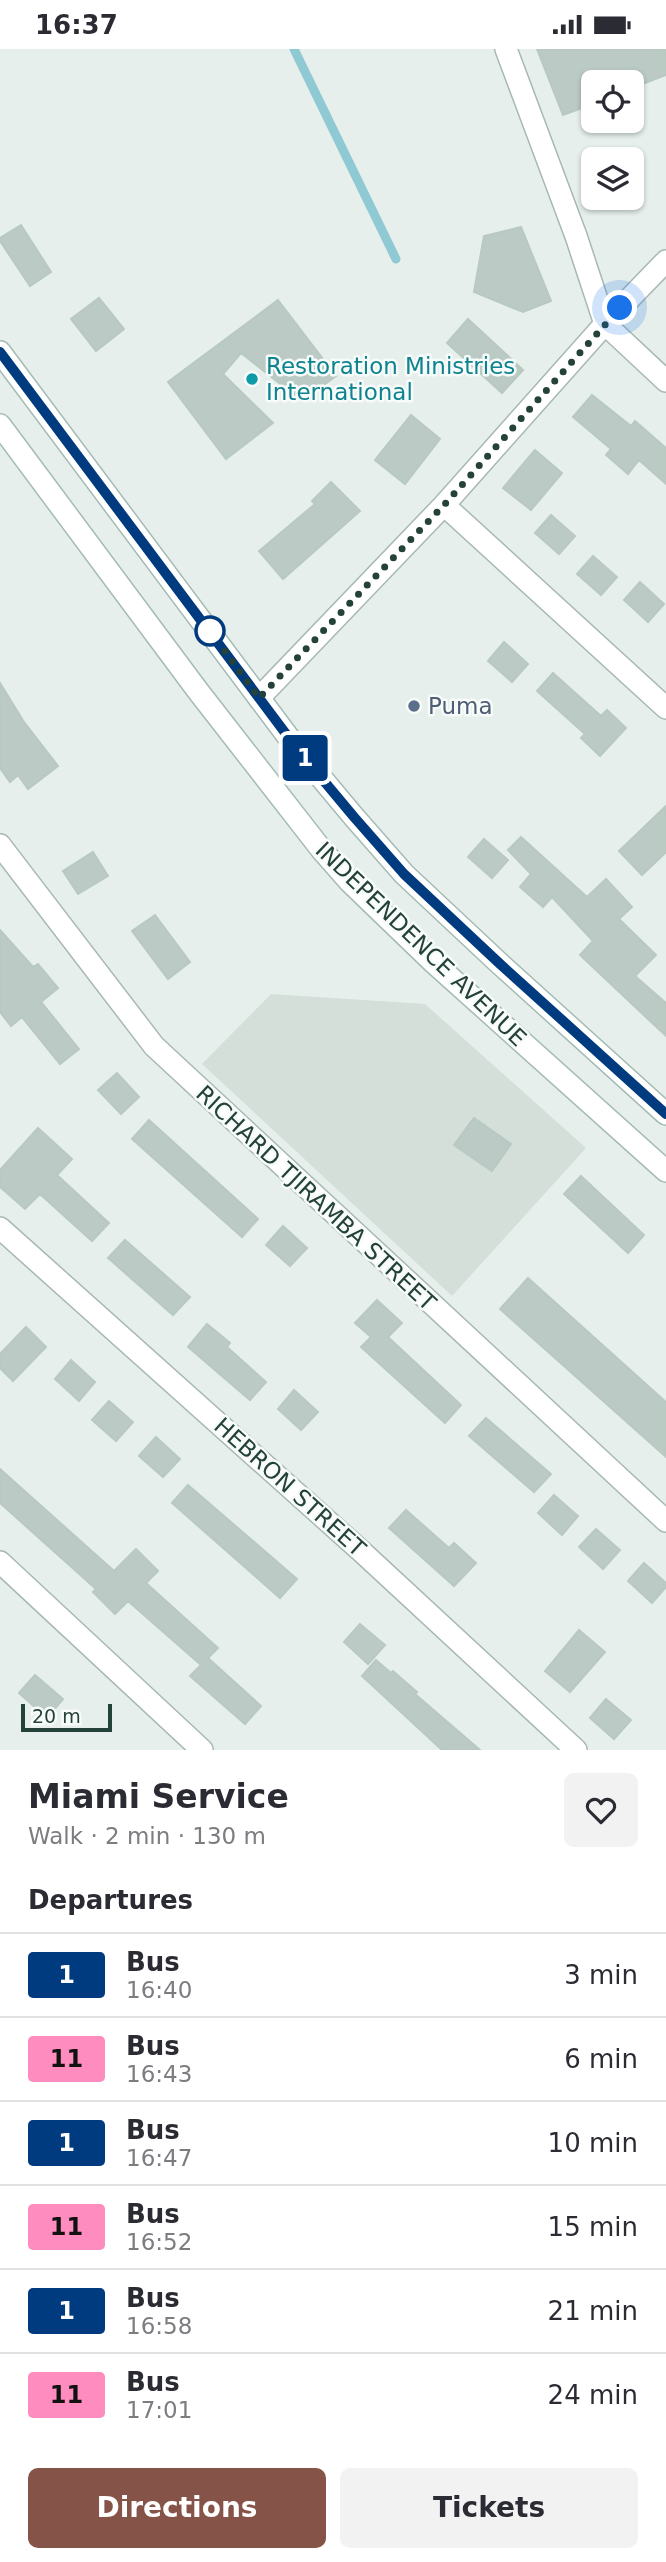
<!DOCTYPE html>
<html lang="en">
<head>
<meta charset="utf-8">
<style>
  :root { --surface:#fff; --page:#f2f2f3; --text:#2b2b33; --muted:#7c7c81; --line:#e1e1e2; --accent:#855347 }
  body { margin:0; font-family:"DejaVu Sans",sans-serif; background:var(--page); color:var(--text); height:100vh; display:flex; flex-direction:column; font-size:26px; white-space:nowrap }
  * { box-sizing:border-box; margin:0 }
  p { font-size:23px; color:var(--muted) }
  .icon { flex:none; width:38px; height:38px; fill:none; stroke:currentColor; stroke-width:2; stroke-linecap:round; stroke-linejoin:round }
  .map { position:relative; height:1701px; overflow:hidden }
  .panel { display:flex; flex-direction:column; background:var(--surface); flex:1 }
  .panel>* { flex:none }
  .badge { padding:0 14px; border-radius:5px; font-size:24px; line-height:46px }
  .tools { position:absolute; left:581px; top:21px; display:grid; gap:14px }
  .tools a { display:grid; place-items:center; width:63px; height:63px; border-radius:10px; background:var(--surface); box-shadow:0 2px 5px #0004; font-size:35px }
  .scale { position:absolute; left:21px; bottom:18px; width:91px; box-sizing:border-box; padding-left:7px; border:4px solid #24423a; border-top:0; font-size:19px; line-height:24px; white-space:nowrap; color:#24423a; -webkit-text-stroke:5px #f7fbf9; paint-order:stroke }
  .you { position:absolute; width:35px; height:35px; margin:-18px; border:5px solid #fff; border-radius:50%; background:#1a73e8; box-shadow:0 0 0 10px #1a73e833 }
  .map>.badge { position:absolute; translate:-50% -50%; box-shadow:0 0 0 4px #fff }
  h2 { padding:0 28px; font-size:26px; line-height:63px }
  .round { display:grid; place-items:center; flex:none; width:74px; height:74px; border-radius:10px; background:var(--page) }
  .head { display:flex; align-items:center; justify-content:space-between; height:119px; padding:0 28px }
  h1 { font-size:33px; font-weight:600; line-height:52px }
  .cta { display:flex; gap:14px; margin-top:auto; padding:14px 28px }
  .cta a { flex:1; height:80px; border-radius:10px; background:var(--accent); color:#fff; font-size:28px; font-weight:600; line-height:80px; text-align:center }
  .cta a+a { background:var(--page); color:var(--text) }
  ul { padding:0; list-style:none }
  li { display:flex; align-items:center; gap:21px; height:84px; padding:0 28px; border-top:2px solid var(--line) }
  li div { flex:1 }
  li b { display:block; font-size:26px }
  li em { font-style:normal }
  li .badge { min-width:77px; font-weight:700; text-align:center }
  .status { display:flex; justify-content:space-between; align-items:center; height:49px; padding:0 35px; background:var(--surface); direction:ltr }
  .status svg { height:19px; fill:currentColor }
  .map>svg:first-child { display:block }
</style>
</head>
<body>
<div class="status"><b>16:37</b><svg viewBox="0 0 49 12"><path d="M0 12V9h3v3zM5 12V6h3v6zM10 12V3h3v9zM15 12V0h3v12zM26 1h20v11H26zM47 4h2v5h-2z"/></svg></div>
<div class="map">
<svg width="666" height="1701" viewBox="0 0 666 1701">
  <rect width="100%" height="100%" fill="#e6efeb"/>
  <path fill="#d4dfda" d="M271,945L425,955L586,1099L452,1247L202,1015Z"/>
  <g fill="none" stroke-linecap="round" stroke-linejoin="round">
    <path stroke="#8ec9d4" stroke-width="9" d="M294,0L396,210"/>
  </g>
  <path fill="#bbcac4" stroke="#b8c9c2" stroke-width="2" d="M537,0H666V26L632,39V33H593V55L563,66Z
    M21,176L51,223L30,237L0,192V189Z
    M521,178L551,252L523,263L474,243L484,187Z
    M99,249L124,280L96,302L71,270Z
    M278,251L336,327L302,352L241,304L223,325L273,374L226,410L168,333Z
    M468,270L523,321L502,344L447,294Z
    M592,346L631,377L635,372L666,399V435L639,411L628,425L606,406L611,400L573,368Z
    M411,366L440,390L405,435L375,411Z
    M535,401L562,424L531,461L503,439Z
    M331,433L360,462L283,530L259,502L315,455L312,452Z
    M551,466L575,487L559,505L535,484Z
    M593,507L617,528L601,546L577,525Z
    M640,533L664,555L648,573L624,551Z
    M504,593L528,615L512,633L488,612Z
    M553,624L601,667L607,661L626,679L600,707L581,689L585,685L537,642Z
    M0,634L24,673L58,717L28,740L18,726L10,733L0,719Z
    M666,757V803L642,826L619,802Z
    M521,788L587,848L606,830L632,858L619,870L656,906L635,927L666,954V987L580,906L593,892L552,848L543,858L520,838L531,825L508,801Z
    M484,790L508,811L492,829L468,808Z
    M93,803L108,827L78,845L63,822Z
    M155,866L190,913L168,930L132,882Z
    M0,881L33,918L38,915L58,939L41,953L79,1000L60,1015L22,968L11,977L0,963Z
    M117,1024L139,1048L121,1065L98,1041Z
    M474,1069L511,1095L492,1122L454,1096Z
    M149,1071L258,1170L242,1188L132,1090Z
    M38,1079L72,1110L57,1126L109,1174L92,1192L40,1145L25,1160L0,1138V1121Z
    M581,1127L644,1186L628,1204L564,1145Z
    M283,1177L307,1199L290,1217L266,1196Z
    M125,1191L190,1248L173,1266L108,1209Z
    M528,1229L666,1353V1408L500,1260Z
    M377,1251L402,1274L388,1288L461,1356L445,1374L361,1298L371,1288L355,1274Z
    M207,1275L230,1294L227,1298L266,1333L250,1351L188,1298Z
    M26,1278L46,1298L13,1332L0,1319V1305Z
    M71,1311L95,1333L79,1352L55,1330Z
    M294,1341L318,1363L301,1381L278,1360Z
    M109,1352L133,1373L116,1392L92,1371Z
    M486,1369L551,1425L534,1443L469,1387Z
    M156,1388L180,1410L163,1428L139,1407Z
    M0,1420L114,1522L136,1500L158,1522L146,1534L218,1599L208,1609L261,1657L245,1675L190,1627L201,1616L128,1552L115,1565L93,1543L96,1540L0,1454Z
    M188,1436L297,1530L280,1549L172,1454Z
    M554,1446L578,1467L562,1486L538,1464Z
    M406,1461L449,1499L454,1494L476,1514L454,1537L389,1479Z
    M596,1480L620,1501L603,1520L579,1498Z
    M644,1514L666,1534V1538L652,1554L628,1532Z
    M360,1575L385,1596L368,1615L344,1593Z
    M579,1581L605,1603L570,1643L545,1622Z
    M376,1611L391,1624L393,1622L417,1643L415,1645L480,1701H442L362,1627Z
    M35,1626L63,1650L47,1669L19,1644Z
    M606,1650L631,1671L614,1690L590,1669Z"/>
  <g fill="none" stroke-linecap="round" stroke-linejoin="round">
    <g stroke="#a8b8b2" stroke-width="24">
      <path id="street" d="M506,0L576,187L605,275L666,332
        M444,456L666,659
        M259,649L444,456L605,275L666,212
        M0,796L154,997L666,1472
        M0,1179L361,1502L576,1701
        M0,1513L202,1701"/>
    </g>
    <g stroke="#a4bbb3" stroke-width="24">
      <path id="secondary" d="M0,303L298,701L354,768L404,825L499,914L666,1065
        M0,376L198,642L321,800L350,833L433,913L666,1122"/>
    </g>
    <use href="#street" stroke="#fff" stroke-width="21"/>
    <use href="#secondary" stroke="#fff" stroke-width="21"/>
  </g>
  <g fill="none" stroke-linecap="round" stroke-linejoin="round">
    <g stroke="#fff" stroke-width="16">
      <path id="line" d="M0,303L298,701L354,768L404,825L499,914L666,1065"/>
    </g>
    <use href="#line" stroke="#003b80" stroke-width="10"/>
    <path stroke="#24423a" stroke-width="7" stroke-dasharray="0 12.6" d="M210,582L259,649L444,456L620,259"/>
  </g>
  <circle fill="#0f9aa8" stroke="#f7fbf9" stroke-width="2.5" cx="252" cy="330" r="7"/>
  <circle fill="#fff" stroke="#003b80" stroke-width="3.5" cx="210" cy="582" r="14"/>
  <circle fill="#5c6f8a" stroke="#f7fbf9" stroke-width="2.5" cx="414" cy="657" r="7"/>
  <g text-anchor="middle" stroke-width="5" stroke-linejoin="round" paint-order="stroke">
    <g font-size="23" fill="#0d838f" stroke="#f7fbf9" text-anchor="start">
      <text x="266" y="325">Restoration Ministries<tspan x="266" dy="26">International</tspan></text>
    </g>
    <g font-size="23" fill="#4e5e75" stroke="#f7fbf9" text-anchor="start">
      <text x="428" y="665">Puma</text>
    </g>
    <g font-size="23" fill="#24423a" stroke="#f7fbf9">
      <text transform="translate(421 895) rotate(44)" y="8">INDEPENDENCE AVENUE</text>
      <text transform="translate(316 1149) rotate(43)" y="8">RICHARD TJIRAMBA STREET</text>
      <text transform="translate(290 1438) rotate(42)" y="8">HEBRON STREET</text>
    </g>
  </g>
</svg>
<div class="tools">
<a><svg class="icon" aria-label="locate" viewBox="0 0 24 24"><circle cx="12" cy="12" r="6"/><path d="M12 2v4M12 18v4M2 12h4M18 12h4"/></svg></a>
<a><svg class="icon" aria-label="layers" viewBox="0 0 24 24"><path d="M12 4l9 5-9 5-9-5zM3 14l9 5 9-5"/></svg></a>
</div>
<div class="scale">20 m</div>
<div class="you" style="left:620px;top:259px"></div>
<b class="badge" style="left:305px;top:709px;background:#003b80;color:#fff">1</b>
</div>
<section class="panel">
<div class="head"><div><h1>Miami Service</h1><p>Walk · 2 min · 130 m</p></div><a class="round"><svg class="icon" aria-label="heart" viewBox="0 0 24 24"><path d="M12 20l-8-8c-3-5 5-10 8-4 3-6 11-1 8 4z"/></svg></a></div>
<h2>Departures</h2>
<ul>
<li><span class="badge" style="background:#003b80;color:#fff">1</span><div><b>Bus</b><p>16:40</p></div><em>3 min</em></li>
<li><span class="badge" style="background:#ff8cbe;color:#111">11</span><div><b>Bus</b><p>16:43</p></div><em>6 min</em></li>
<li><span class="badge" style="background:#003b80;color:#fff">1</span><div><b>Bus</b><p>16:47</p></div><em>10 min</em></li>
<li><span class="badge" style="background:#ff8cbe;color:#111">11</span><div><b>Bus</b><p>16:52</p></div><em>15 min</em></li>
<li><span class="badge" style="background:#003b80;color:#fff">1</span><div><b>Bus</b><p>16:58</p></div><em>21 min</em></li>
<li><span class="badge" style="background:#ff8cbe;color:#111">11</span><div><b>Bus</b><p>17:01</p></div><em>24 min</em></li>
</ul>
<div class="cta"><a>Directions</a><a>Tickets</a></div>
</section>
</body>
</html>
